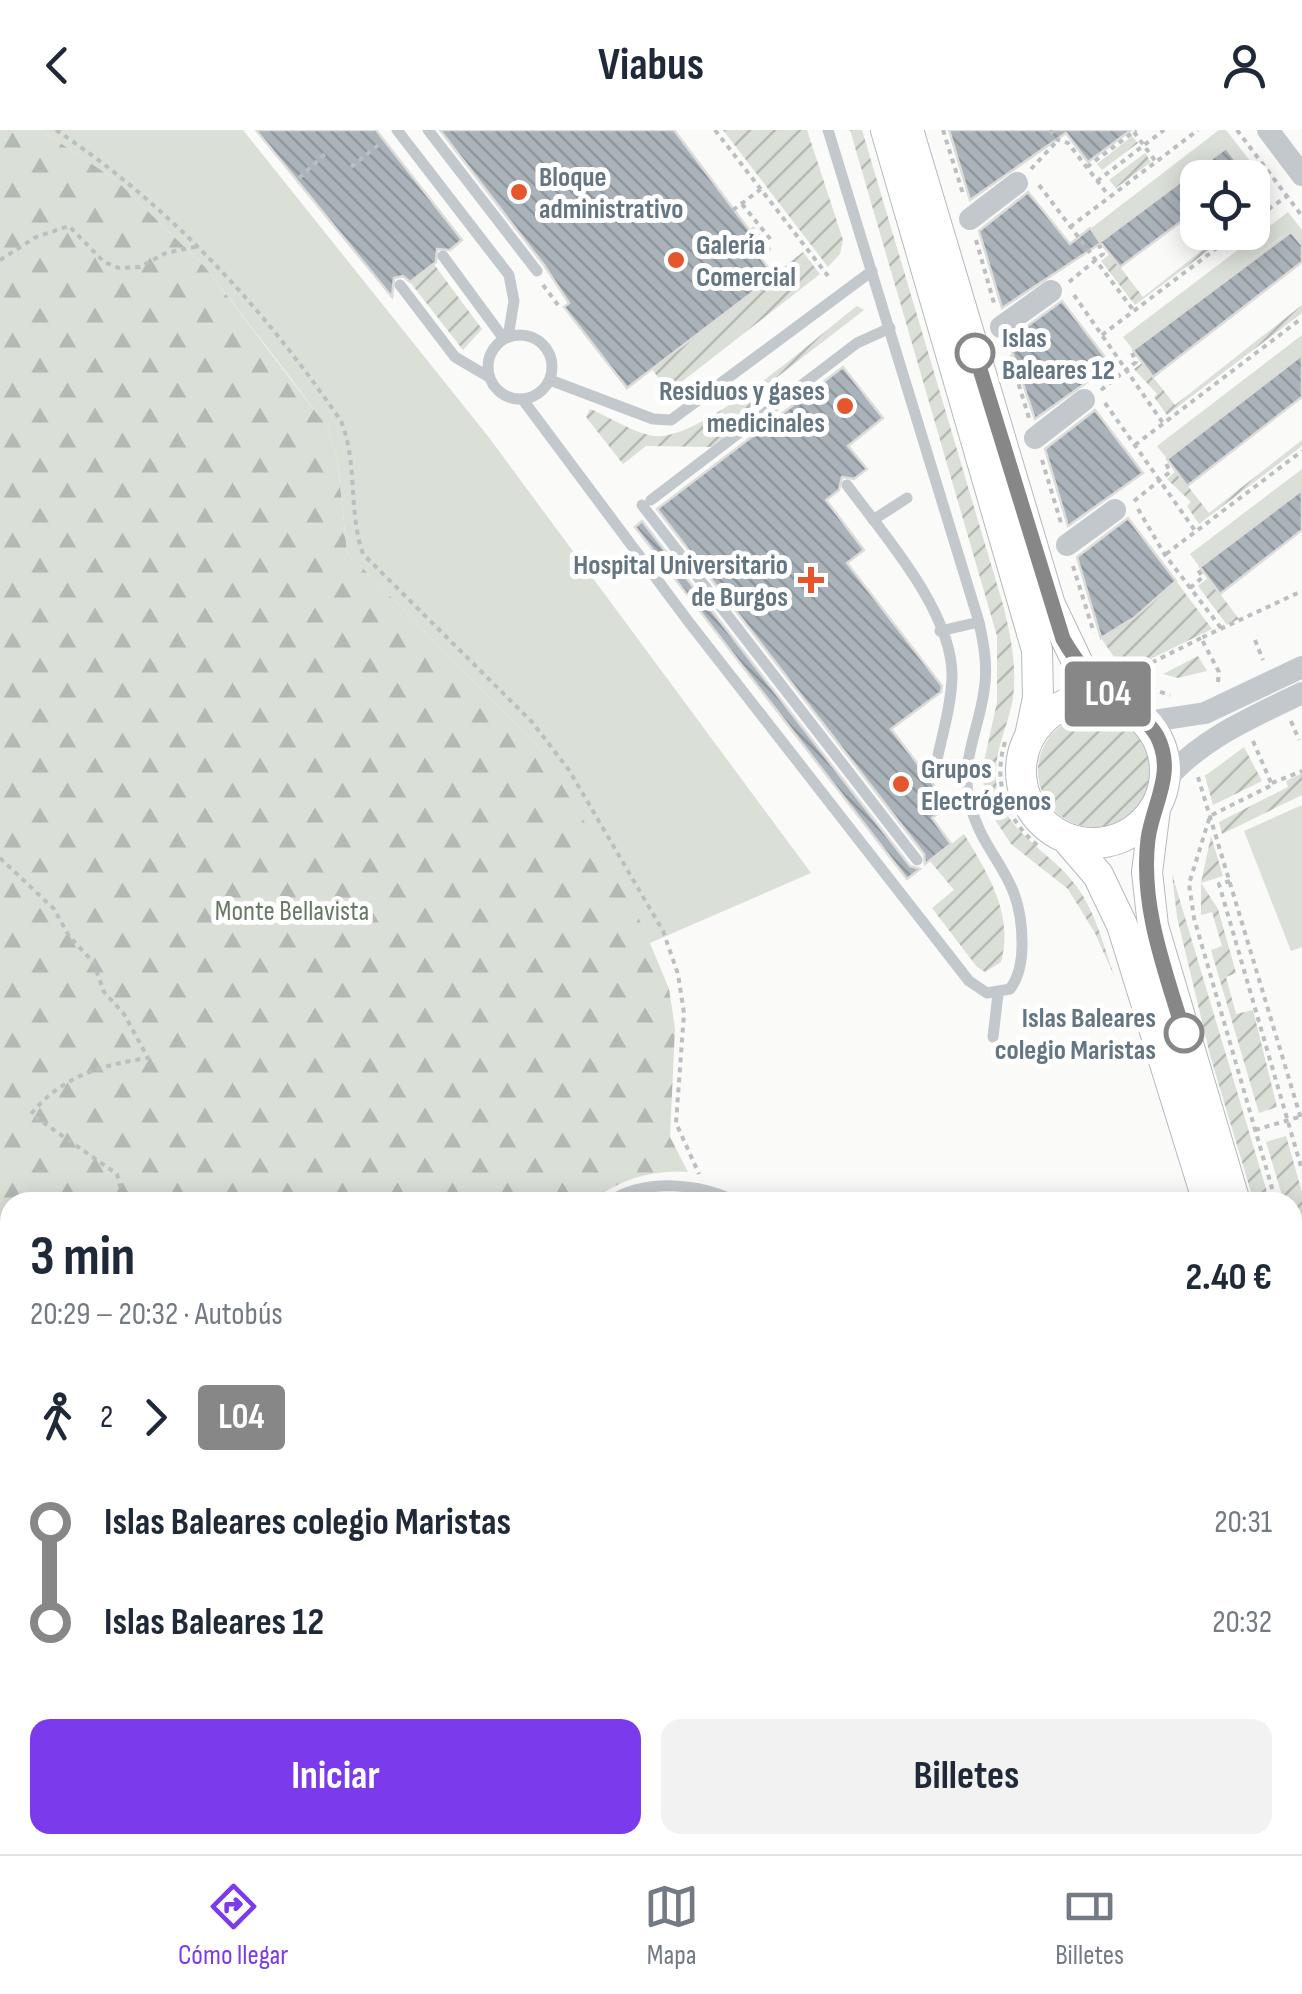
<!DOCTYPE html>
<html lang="es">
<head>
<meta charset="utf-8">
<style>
  :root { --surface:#fff; --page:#f2f2f3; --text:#1f2937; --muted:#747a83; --line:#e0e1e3; --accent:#7c3aed }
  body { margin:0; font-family:"Sofia Sans Condensed",sans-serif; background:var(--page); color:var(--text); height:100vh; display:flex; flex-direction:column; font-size:38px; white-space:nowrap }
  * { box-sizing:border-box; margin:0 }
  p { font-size:32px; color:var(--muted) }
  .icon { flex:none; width:55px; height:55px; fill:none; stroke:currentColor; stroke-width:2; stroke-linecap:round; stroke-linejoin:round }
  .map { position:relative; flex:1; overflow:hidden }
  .details { position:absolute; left:0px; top:1062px; width:1302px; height:662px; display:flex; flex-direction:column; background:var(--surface); border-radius:30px 30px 0 0; box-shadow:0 5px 25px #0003 }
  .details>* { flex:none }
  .badge { padding:0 20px; border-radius:8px; font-size:35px; line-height:65px }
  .controls { position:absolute; left:1180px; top:30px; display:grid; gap:20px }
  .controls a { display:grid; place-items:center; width:90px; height:90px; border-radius:20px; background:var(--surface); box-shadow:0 5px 25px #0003; font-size:50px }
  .map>.badge { position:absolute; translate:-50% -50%; box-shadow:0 0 0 5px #fff }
  .legs { display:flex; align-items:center; gap:15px; height:110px; padding:0 30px; font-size:32px }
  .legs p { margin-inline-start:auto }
  .headline { display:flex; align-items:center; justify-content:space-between; height:170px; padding:0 30px }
  h1 { font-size:55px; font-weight:700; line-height:75px }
  .primary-button { display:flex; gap:20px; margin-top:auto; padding:20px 30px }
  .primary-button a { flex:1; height:115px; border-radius:20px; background:var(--accent); color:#fff; font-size:40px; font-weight:700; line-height:115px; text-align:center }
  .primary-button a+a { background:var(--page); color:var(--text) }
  ul { padding:0 30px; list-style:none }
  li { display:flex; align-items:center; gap:35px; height:100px; font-size:38px }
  li i { display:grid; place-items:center; width:15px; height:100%; margin:0 12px; background:currentColor }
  li i::after { content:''; width:25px; height:25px; margin:-12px; border:8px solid; border-radius:50%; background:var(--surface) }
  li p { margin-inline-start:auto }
  li:first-child i { background:linear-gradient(#0000 50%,currentColor 0) }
  li:last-child i { background:linear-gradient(currentColor 50%,#0000 0) }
  header { display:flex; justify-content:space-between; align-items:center; height:130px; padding:0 30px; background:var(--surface); font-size:45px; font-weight:700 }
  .dock { display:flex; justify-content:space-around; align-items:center; height:140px; border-top:2px solid var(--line); background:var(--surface); font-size:28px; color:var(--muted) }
  .dock a { display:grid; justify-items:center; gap:5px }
  .dock .current { color:var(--accent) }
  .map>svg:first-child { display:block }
</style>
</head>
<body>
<header><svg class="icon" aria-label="back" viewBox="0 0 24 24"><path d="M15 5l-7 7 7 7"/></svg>Viabus<svg class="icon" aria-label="person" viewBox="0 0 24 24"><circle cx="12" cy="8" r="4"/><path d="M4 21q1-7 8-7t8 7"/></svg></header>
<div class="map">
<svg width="1302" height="1724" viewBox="0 0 1302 1724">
  <defs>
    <pattern id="forest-firs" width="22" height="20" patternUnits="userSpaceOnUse" patternTransform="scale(2.5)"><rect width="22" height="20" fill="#dadfd7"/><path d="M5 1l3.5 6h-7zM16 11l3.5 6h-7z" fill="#b4b9b4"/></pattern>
    <pattern id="garden-furrows" width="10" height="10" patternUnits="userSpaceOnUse" patternTransform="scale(2.5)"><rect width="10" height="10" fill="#dadfd7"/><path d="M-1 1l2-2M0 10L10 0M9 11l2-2" fill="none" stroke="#b4b9b4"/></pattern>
    <pattern id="building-back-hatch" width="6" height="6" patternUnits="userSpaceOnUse" patternTransform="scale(2.5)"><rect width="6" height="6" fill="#aab3b9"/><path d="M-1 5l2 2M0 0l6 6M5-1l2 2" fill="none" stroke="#8e969c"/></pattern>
  </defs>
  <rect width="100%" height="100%" fill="#fafaf8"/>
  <path fill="#dadfd7" d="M41,0H243L487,305L811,743L650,813L540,619L347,422L337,326L328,298L283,238L205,137L116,50Z
    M1219,0H1226L1254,36L1245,42L1226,18L1101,113L1090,99Z
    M1288,82L1302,100V115L1291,102L1280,108L1134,221L1123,207Z
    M1302,205V228L1168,330L1157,316Z
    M1302,339V361L1201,439L1190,424Z
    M1302,675V817L1291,821L1244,701Z"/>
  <path fill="url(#forest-firs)" d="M0,0H41L116,50L205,137L328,298L337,326L347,422L540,619L613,739L645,801L669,859L675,898L670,1007L688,1042C649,1040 621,1049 590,1072H10V1715H521L526,1720L522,1724H0Z
    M685,1715H871L816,1724H659Z"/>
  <path fill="url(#garden-furrows)" d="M723,0H807L843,110L840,124L828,137Z
    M850,0H862L1004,478C1011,508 1017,537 1013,568C1008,598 991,626 997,658C1006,705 1051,721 1077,757C1096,783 1104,817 1115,848L1095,803L1068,759L1011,714L986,676L982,641L997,572V506Z
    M1132,6L1138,13L1102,40L1097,34Z
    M1145,23L1151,32L1116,58L1109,50Z
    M1224,103H1232L1135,175L1101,131L1110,124L1143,167Z
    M803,122L820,144L675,257L664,256L652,239Z
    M433,133L482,199L463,220L410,152Z
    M1302,175V183L1167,285L1154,267L1157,264L1134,239L1142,233L1175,275Z
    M857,176L864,180L776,248L780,253L721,302L725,307L713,317L646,316L623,334L586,287L590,279C610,287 635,304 655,306C702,311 816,207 857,176Z
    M1302,310V316L1199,394L1187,376L1191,372L1167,349L1176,341L1209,383Z
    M1208,448L1239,489L1227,495L1198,456Z
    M1176,451L1212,499L1124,542L1101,508L1131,490Z
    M1198,526L1207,541L1178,548L1163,544Z
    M1038 641a56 56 0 1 1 112 0a56 56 0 1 1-112 0Z
    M1244,617L1262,651L1213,675L1205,646Z
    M1302,643V665L1222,704L1219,692L1288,657L1286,651Z
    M964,704C988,744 1014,784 1001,832L985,842L977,837L932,778L954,760L930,731Z
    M1211,706L1223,746L1201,753L1218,779L1236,843L1226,847L1236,884L1253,880L1277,977L1259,983L1211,820L1222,816L1212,782L1201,785V753Z
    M1172,744L1270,1072H1254L1210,925L1177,787Z
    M1286,1006L1302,1062V1088L1300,1081L1293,1082L1292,1072H1284L1266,1012Z"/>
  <path fill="url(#building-back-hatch)" stroke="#dcdcda" stroke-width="2.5" d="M256,0H376L462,110L450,120L437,119L436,132L410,152L403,146L394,148L392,167Z
    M440,0H674L750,101L753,98L770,119L760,127L774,146L627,258L564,177L569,173L544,135Z
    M949,0H1131L1088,32L1066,3L970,70Z
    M1226,18L1249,48H1198V79L1120,137L1101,113L1002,178L979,101L1028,62L1070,114L1090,98L1100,112Z
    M1291,102L1302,115V132L1153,247L1133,220Z
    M1062,171L1111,235L1035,289L1008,210Z
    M1302,225V267L1187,356L1167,329Z
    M843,237L883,288L848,316L867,339L854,349L842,347L839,360L826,370L864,420L847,433L942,556L941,562L891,599L949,675L932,688L951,714L925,734L924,724L657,379Z
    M1095,280L1143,343L1068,396L1045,319Z
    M1302,360V400L1220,464L1200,437Z
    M1128,388L1176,451L1135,487L1101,508L1077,427Z
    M642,391L910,736L920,739L907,749L635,397Z"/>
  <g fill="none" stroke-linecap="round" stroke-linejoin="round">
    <g stroke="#b3babf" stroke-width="32">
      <path id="secondary" d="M886,0L1037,520L1038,568L1030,606
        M908,0L1050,475L1081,540L1119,573
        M1021 641a72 72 0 1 1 144 0a72 72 0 1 1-144 0Z
        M1155,679L1147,742L1153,796L1235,1072
        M1067,709L1098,745L1122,795L1208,1072
        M1292,1251L1302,1280
        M1292,1294L1302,1330
        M1292,1371L1302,1405"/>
    </g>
    <path stroke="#bbbfc2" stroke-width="4" stroke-dasharray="5 5" stroke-linecap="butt" d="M56,0C170,76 263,177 341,291C358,333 348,381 363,424L532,592L569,640L663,801L678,844L684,883L676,993L699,1044
      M715,0L828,146
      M943,0L964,67
      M1050,0L1058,10L1068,13L1109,66
      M1237,0L1302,86
      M1134,2L1156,32
      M351,37L382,12
      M1087,37L1136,0
      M1031,39L1058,10
      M299,48L326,23
      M1097,51L1164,0
      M1039,55L1134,181
      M742,74L771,110L765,114
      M733,80L761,59
      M1252,91L1287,66
      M1070,97L1198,0
      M976,110L994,173
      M0,130L36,107L69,96L104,132L119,138L140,137L166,123L199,116
      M1069,152L1103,124L1099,115
      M543,155L561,179
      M1074,165L1163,293
      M1102,205L1238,102
      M1007,216L1029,288
      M1101,260L1136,232L1132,223
      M1105,273L1196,402
      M1135,315L1302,188
      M1042,330L1061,393
      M1134,371L1170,342L1165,331
      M1138,379L1165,425L1221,498
      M1166,424L1302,321
      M1073,436L1094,503
      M1190,458L1203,447L1198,440
      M1255,510L1263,530
      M1125,546L1201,508
      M1218,552L1219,542L1201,508L1302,461
      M1141,556L1170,565
      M1291,591L1299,610
      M1253,611L1272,655L1210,686L1189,754L1194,788L1276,1072
      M1005,612C992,653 1007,692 1041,718
      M1198,647L1302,992
      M1272,653L1302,641
      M0,728L54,779L69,806L93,832L104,862L124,884L148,928C102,935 62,946 31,984L117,1044L124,1072
      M1230,751L1219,754L1302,1040
      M1255,1000L1299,987
      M1292,1129L1302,1162
      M1292,1167L1294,1216
      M1292,1467L1302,1497
      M1292,1617L1302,1607
      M0,1647L10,1687
      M1292,1708L1302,1715
      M489,1715L503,1722L526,1720
      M523,1715L534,1724
      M9,1724L10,1715
      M533,1724L541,1715
      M611,1724L628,1715"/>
    <path stroke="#c3c8cc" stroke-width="11" d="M397,0L509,145L514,171L508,207
      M428,0L537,141
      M443,126L504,209
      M400,155L455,227L489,247
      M488 237a32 32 0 1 1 64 0a32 32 0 1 1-64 0Z
      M550,250L653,289L671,290L872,141
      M523,270L688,491L969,851L987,863L1010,859C1019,847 1022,830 1022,815C1023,743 985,731 970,674C959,634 979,599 984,561C988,537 984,515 979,492L828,0
      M847,355C883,404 954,483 952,548C951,578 941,609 935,639
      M651,370L857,213L890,198
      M642,375L917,730
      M873,390L907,368
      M940,501L979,492
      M993,907L998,864
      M609,1072C645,1048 700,1053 737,1072
      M1292,1683H1302"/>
    <path stroke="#c3c8cc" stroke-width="22" d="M1268,0L1302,45
      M970,89L1017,53
      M1001,197L1051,161
      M1035,308L1084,270
      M1067,415L1115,380
      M1146,592L1205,583L1302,537
      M1165,651C1201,608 1253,587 1302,563"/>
    <use href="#secondary" stroke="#fff" stroke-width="30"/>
  </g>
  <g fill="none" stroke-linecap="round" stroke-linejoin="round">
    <g stroke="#fff" stroke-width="22">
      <path id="line-1" d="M975,223L1063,509C1078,535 1094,554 1117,572C1132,583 1147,589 1157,606C1176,643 1153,673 1148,709C1140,776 1165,840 1184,903"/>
    </g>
    <use href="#line-1" stroke="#878787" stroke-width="15"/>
  </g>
  <g fill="#e4572e" stroke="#fff" stroke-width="4">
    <circle cx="519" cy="62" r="10"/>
    <circle cx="676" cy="130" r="10"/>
    <circle cx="845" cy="276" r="10"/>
    <path d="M806 435h10v10h10v10h-10v10h-10v-10h-10v-10h10z"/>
    <circle cx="901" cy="654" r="10"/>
  </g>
  <g fill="#fff" stroke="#878787" stroke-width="5">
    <circle cx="975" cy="223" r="18"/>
    <circle cx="1184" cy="903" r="18"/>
  </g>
  <g text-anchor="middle" stroke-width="10" stroke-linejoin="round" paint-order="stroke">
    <g font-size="28" font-weight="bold" fill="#657683" stroke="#fff" text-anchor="start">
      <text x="539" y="56">Bloque<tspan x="539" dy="32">administrativo</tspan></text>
      <text x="696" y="124">Galería<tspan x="696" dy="32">Comercial</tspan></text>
      <text x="825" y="270" text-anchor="end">Residuos y gases<tspan x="825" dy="32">medicinales</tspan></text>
      <text x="788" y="444" text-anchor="end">Hospital Universitario<tspan x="788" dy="32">de Burgos</tspan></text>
      <text x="921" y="648">Grupos<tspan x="921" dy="32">Electrógenos</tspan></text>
    </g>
    <g font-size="28" font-weight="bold" fill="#657683" stroke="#fff" text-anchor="start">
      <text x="1002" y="217">Islas<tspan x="1002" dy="32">Baleares 12</tspan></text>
      <text x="1156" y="897" text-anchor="end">Islas Baleares<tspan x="1156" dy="32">colegio Maristas</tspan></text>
    </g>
    <g font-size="28" fill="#687a64" stroke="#fff">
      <text x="292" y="790">Monte Bellavista</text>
    </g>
  </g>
</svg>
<div class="controls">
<a><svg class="icon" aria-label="locate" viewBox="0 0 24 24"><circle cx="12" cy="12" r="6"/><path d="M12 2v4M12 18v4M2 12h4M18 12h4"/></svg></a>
</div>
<b class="badge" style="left:1108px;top:564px;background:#878787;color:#fff">L04</b>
<section class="details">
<div class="headline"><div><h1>3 min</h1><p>20:29 – 20:32 · Autobús</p></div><b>2.40 €</b></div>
<div class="legs"><svg class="icon" aria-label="walk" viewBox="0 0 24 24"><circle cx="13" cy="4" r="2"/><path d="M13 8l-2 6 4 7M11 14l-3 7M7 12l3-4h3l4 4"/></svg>2<svg class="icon" aria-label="forward" viewBox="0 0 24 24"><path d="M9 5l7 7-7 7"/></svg><b class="badge" style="background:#878787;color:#fff">L04</b></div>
<ul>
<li><i style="color:#878787"></i><b>Islas Baleares colegio Maristas</b><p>20:31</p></li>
<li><i style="color:#878787"></i><b>Islas Baleares 12</b><p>20:32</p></li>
</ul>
<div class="primary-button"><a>Iniciar</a><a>Billetes</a></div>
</section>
</div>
<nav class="dock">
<a class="current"><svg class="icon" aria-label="directions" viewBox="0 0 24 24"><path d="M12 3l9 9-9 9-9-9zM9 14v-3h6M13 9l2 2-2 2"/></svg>Cómo llegar</a>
<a><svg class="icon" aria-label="map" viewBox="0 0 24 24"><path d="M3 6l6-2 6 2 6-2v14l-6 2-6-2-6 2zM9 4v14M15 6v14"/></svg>Mapa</a>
<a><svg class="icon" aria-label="tickets" viewBox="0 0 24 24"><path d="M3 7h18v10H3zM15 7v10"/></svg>Billetes</a>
</nav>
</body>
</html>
